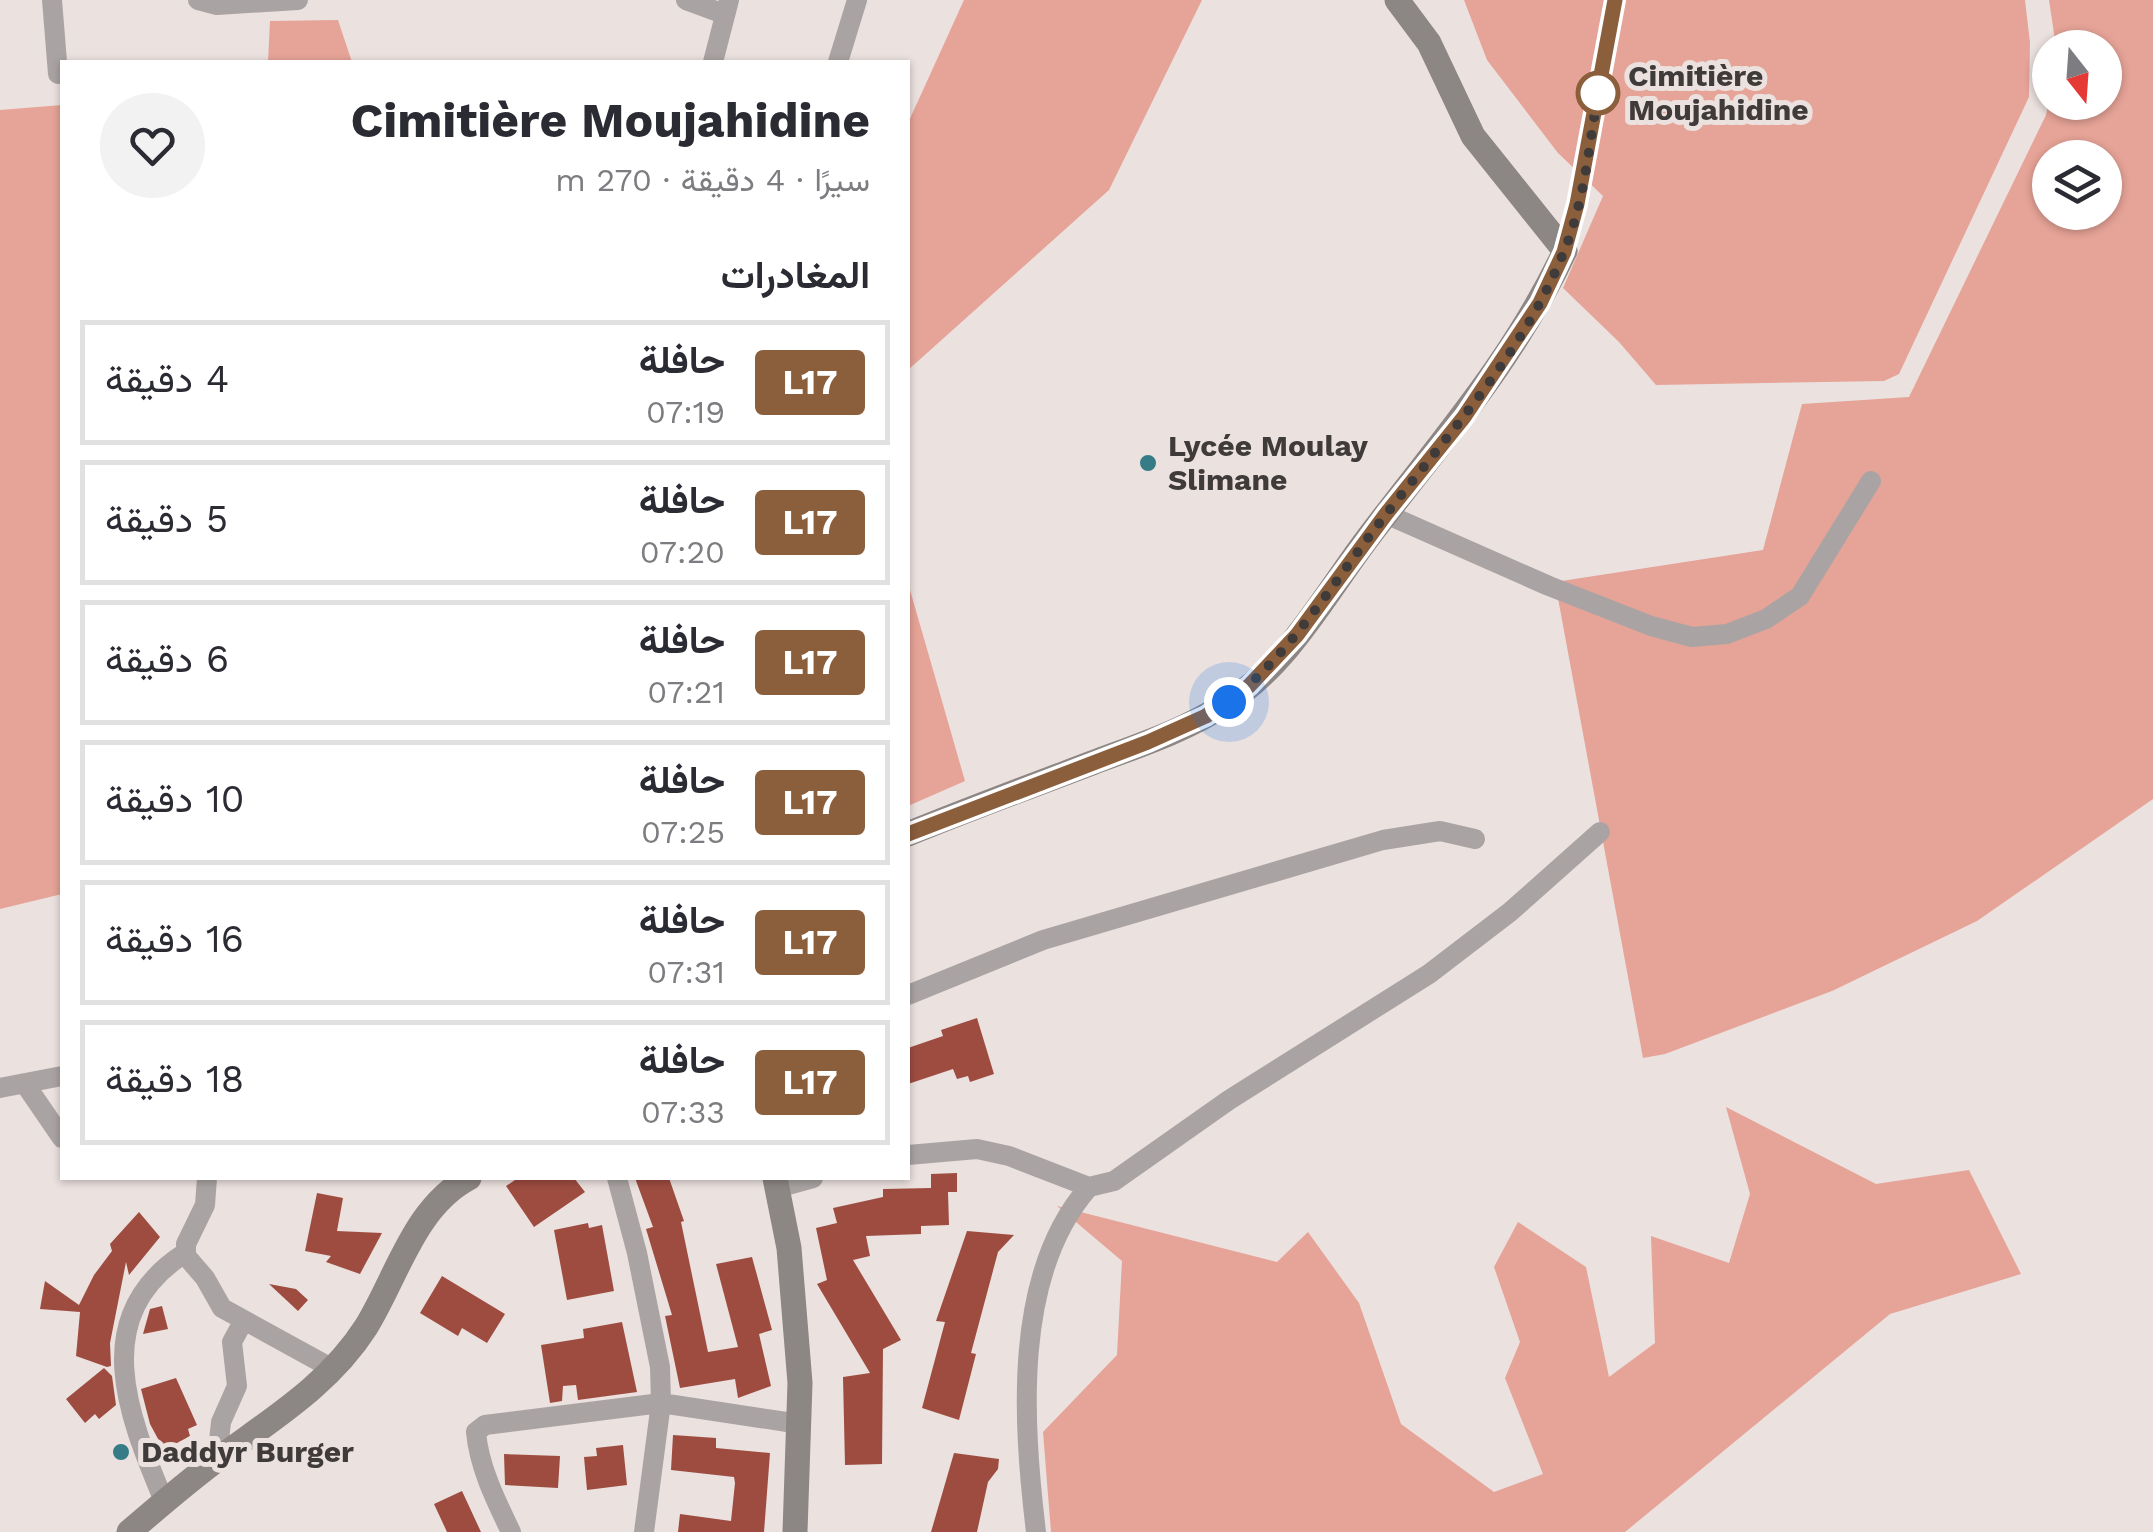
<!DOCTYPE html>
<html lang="ar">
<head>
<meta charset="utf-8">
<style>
  :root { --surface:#fff; --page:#f2f2f3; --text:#2b2b33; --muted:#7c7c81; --line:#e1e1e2 }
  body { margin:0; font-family:"Work Sans",Vazirmatn,sans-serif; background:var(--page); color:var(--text); direction:rtl; height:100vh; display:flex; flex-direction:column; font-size:38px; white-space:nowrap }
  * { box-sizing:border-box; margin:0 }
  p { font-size:32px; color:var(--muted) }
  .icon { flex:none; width:55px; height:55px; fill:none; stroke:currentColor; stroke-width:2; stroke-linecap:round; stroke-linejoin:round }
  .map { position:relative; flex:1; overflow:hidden; direction:ltr }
  .drawer { position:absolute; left:60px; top:60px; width:850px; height:1120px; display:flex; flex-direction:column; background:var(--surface); border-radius:0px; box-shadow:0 2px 8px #0004; direction:rtl }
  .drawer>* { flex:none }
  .badge { padding:0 20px; border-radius:8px; font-size:35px; line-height:65px }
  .needle { width:65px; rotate:163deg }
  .buttons { position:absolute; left:2032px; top:30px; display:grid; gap:20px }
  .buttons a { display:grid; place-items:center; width:90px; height:90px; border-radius:50%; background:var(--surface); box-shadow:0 2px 8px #0004; font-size:50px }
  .you { position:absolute; width:50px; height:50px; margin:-25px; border:8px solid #fff; border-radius:50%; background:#1a73e8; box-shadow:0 0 0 15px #1a73e833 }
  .map>.badge { position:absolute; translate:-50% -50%; box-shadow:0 0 0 5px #fff }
  h2 { padding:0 40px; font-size:38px; line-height:90px }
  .round { display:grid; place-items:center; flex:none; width:105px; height:105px; border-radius:52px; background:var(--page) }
  .summary { display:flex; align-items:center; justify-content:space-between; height:170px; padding:0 40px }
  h1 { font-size:48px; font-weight:700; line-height:75px }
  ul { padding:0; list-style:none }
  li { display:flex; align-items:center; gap:30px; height:125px; margin:0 20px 15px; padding:0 20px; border:5px solid var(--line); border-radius:0px }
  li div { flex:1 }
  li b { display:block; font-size:38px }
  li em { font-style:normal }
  li .badge { min-width:110px; font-weight:700; text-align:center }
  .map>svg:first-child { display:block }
</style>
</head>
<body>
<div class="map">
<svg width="2153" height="1532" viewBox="0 0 2153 1532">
  <rect width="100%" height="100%" fill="#ebe1df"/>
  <path fill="#e6a397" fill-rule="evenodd" d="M964,0H1202L1109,190L908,370V123Z
    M1464,0H2025L2030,43L2029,97L1899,374L1884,381L1656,385L1619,342L1563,288L1603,196L1558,153L1487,60Z
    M2049,0H2153V799L1977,921L1832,991L1665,1054L1643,1058L1555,582L1763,550L1802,404L1909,397L2046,115L2050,96V102H2105V48L2056,47ZM2050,158H2105V212H2050Z
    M338,20L352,62H268L270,21Z
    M62,105V894L0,909V110Z
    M908,583L965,781L908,806Z
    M1726,1107L1876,1184L1969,1170L2021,1274L1890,1314L1625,1532H1051L1043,1432L1117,1355L1122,1261L1057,1206L1277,1262L1308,1232L1359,1303L1401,1424L1494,1492L1543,1474L1505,1378L1520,1342L1494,1267L1518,1222L1586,1267L1609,1377L1655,1343L1651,1236L1729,1263L1750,1194Z"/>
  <path fill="#9e4c40" d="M977,1018L994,1074L970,1082L968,1076L957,1079L953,1069L908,1084V1048L943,1036L941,1030Z
    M957,1173V1192H948L949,1225L921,1226V1234L866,1236L870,1256L853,1260L901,1340L883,1349L882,1464L845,1465L843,1377L870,1373L817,1284L827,1280L816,1228L837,1223L833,1208L883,1197V1189L931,1188V1174Z
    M518,1178H574L585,1192L534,1227L506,1186Z
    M635,1178H669L684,1221L681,1222L708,1352L738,1347L716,1264L752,1257L772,1330L759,1334L771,1386L738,1398L735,1379L680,1388L665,1316L672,1315L646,1229L653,1227Z
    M317,1193L343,1198L337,1231L382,1233L360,1274L326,1262L331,1256L305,1251Z
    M139,1212L160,1237L129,1275L126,1262L110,1343L111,1366L107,1367L76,1356L80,1312L40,1309L45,1281L79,1305L94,1275L112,1251L110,1244Z
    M588,1223L589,1228L602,1225L614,1291L567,1300L554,1230Z
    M967,1231L1014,1235L998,1252L971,1353L976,1354L959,1420L922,1408L945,1322L936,1321Z
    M442,1276L505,1314L487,1343L462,1328L458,1336L420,1313Z
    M269,1284L296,1289L308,1300L298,1311Z
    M162,1306L168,1329L143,1334L150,1309Z
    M622,1322L637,1392L578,1400L576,1385L563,1386L562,1401L550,1403L541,1345L584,1338L583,1329Z
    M104,1368L112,1376L116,1405L99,1419L95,1414L85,1423L66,1399Z
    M176,1378L197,1425L188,1429L190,1436L164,1450L150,1424L141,1389Z
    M673,1435L716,1438V1448L770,1453L764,1532H678L680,1514L731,1521L735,1483L734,1477L671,1470Z
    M623,1445L627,1485L587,1490L584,1457L597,1456L596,1448Z
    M954,1453L999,1459L998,1469L988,1482L977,1532H931Z
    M504,1454L560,1456L558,1488L505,1485Z
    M462,1491L481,1532H447L434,1504Z"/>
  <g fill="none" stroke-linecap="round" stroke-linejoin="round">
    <path stroke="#a9a4a3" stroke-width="20" d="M52,0L58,74
      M198,0L217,5L298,0
      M686,0L724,14
      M713,62L729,0
      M838,62L857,0
      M1565,251L1577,204L1615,0
      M1386,514L1549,586L1651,626L1692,637L1727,634L1766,619L1800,596L1871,481
      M908,995L1043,940L1383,840L1440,831L1475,839
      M25,1084L62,1138
      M0,1088L62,1076
      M908,1155L977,1149L1009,1156L1089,1187L1114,1181L1229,1100L1429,974L1510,912L1600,832
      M207,1178L205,1205L186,1244V1256L205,1278L222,1308L333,1369
      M617,1178L637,1253L660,1367L661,1403L644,1532
      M777,1188L813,1178
      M217,1459L221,1422L237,1386L232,1342L244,1320
      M164,1501C128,1415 87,1316 185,1253
      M511,1532C496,1501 479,1467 476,1432L485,1425L661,1403L800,1424
      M1036,1532C1023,1423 1012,1274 1089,1187"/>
    <path stroke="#8c8684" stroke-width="25" d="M908,834C969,809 1031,786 1092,763C1137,746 1184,731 1224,705C1287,666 1324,596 1367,539C1440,442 1512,363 1565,251L1473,136L1429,43L1397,0
      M775,1178L789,1248L800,1383L795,1532
      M129,1532C158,1507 187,1482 218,1459C272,1419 329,1385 366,1327C397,1277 414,1207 469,1178"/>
  </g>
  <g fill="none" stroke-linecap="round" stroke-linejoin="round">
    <g stroke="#fff" stroke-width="22">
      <path id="line" d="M908,834L1148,742L1206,716L1249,686L1297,635L1386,514L1464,417L1540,303L1564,252L1577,204L1615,0"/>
    </g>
    <use href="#line" stroke="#8b5e3c" stroke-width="15"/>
    <path stroke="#3f3b3b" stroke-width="10" stroke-dasharray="0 18" d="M1229,702C1294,650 1334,581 1384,517C1449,433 1523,353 1563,254C1586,200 1590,134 1601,76L1598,93"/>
  </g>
  <circle fill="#fff" stroke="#8b5e3c" stroke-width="5" cx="1598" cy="93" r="20"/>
  <g fill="#357c87" stroke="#ebe1df" stroke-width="4">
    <circle cx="1148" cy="463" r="10"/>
    <circle cx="121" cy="1452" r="10"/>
  </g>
  <g text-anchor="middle" stroke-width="10" stroke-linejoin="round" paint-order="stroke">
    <g font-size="30" font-weight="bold" fill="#3f3b3b" stroke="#ebe1df" text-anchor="start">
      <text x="1628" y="86">Cimitière<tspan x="1628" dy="34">Moujahidine</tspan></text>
    </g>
    <g font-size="30" font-weight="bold" fill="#3f3b3b" stroke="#ebe1df" text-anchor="start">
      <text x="1168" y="456">Lycée Moulay<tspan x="1168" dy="34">Slimane</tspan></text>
      <text x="141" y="1462">Daddyr Burger</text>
    </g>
  </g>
</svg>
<div class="buttons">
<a><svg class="needle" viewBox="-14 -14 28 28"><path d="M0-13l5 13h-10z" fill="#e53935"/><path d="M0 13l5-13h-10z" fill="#7c7c81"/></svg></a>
<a><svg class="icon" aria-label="layers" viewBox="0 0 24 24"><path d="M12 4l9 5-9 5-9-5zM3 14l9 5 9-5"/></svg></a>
</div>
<div class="you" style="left:1229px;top:702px"></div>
<section class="drawer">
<div class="summary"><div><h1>Cimitière Moujahidine</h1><p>سيرًا · 4 دقيقة · 270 m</p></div><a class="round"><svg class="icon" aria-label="heart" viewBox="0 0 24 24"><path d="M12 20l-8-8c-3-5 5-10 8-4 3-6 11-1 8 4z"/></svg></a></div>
<h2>المغادرات</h2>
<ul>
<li><span class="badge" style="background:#8b5e3c;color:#fff">L17</span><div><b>حافلة</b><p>07:19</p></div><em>4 دقيقة</em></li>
<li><span class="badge" style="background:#8b5e3c;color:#fff">L17</span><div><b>حافلة</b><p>07:20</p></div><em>5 دقيقة</em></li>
<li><span class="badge" style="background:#8b5e3c;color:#fff">L17</span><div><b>حافلة</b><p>07:21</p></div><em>6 دقيقة</em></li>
<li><span class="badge" style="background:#8b5e3c;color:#fff">L17</span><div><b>حافلة</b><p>07:25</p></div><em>10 دقيقة</em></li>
<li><span class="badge" style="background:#8b5e3c;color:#fff">L17</span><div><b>حافلة</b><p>07:31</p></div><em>16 دقيقة</em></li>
<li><span class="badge" style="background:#8b5e3c;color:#fff">L17</span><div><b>حافلة</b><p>07:33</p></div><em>18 دقيقة</em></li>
</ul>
</section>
</div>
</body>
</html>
